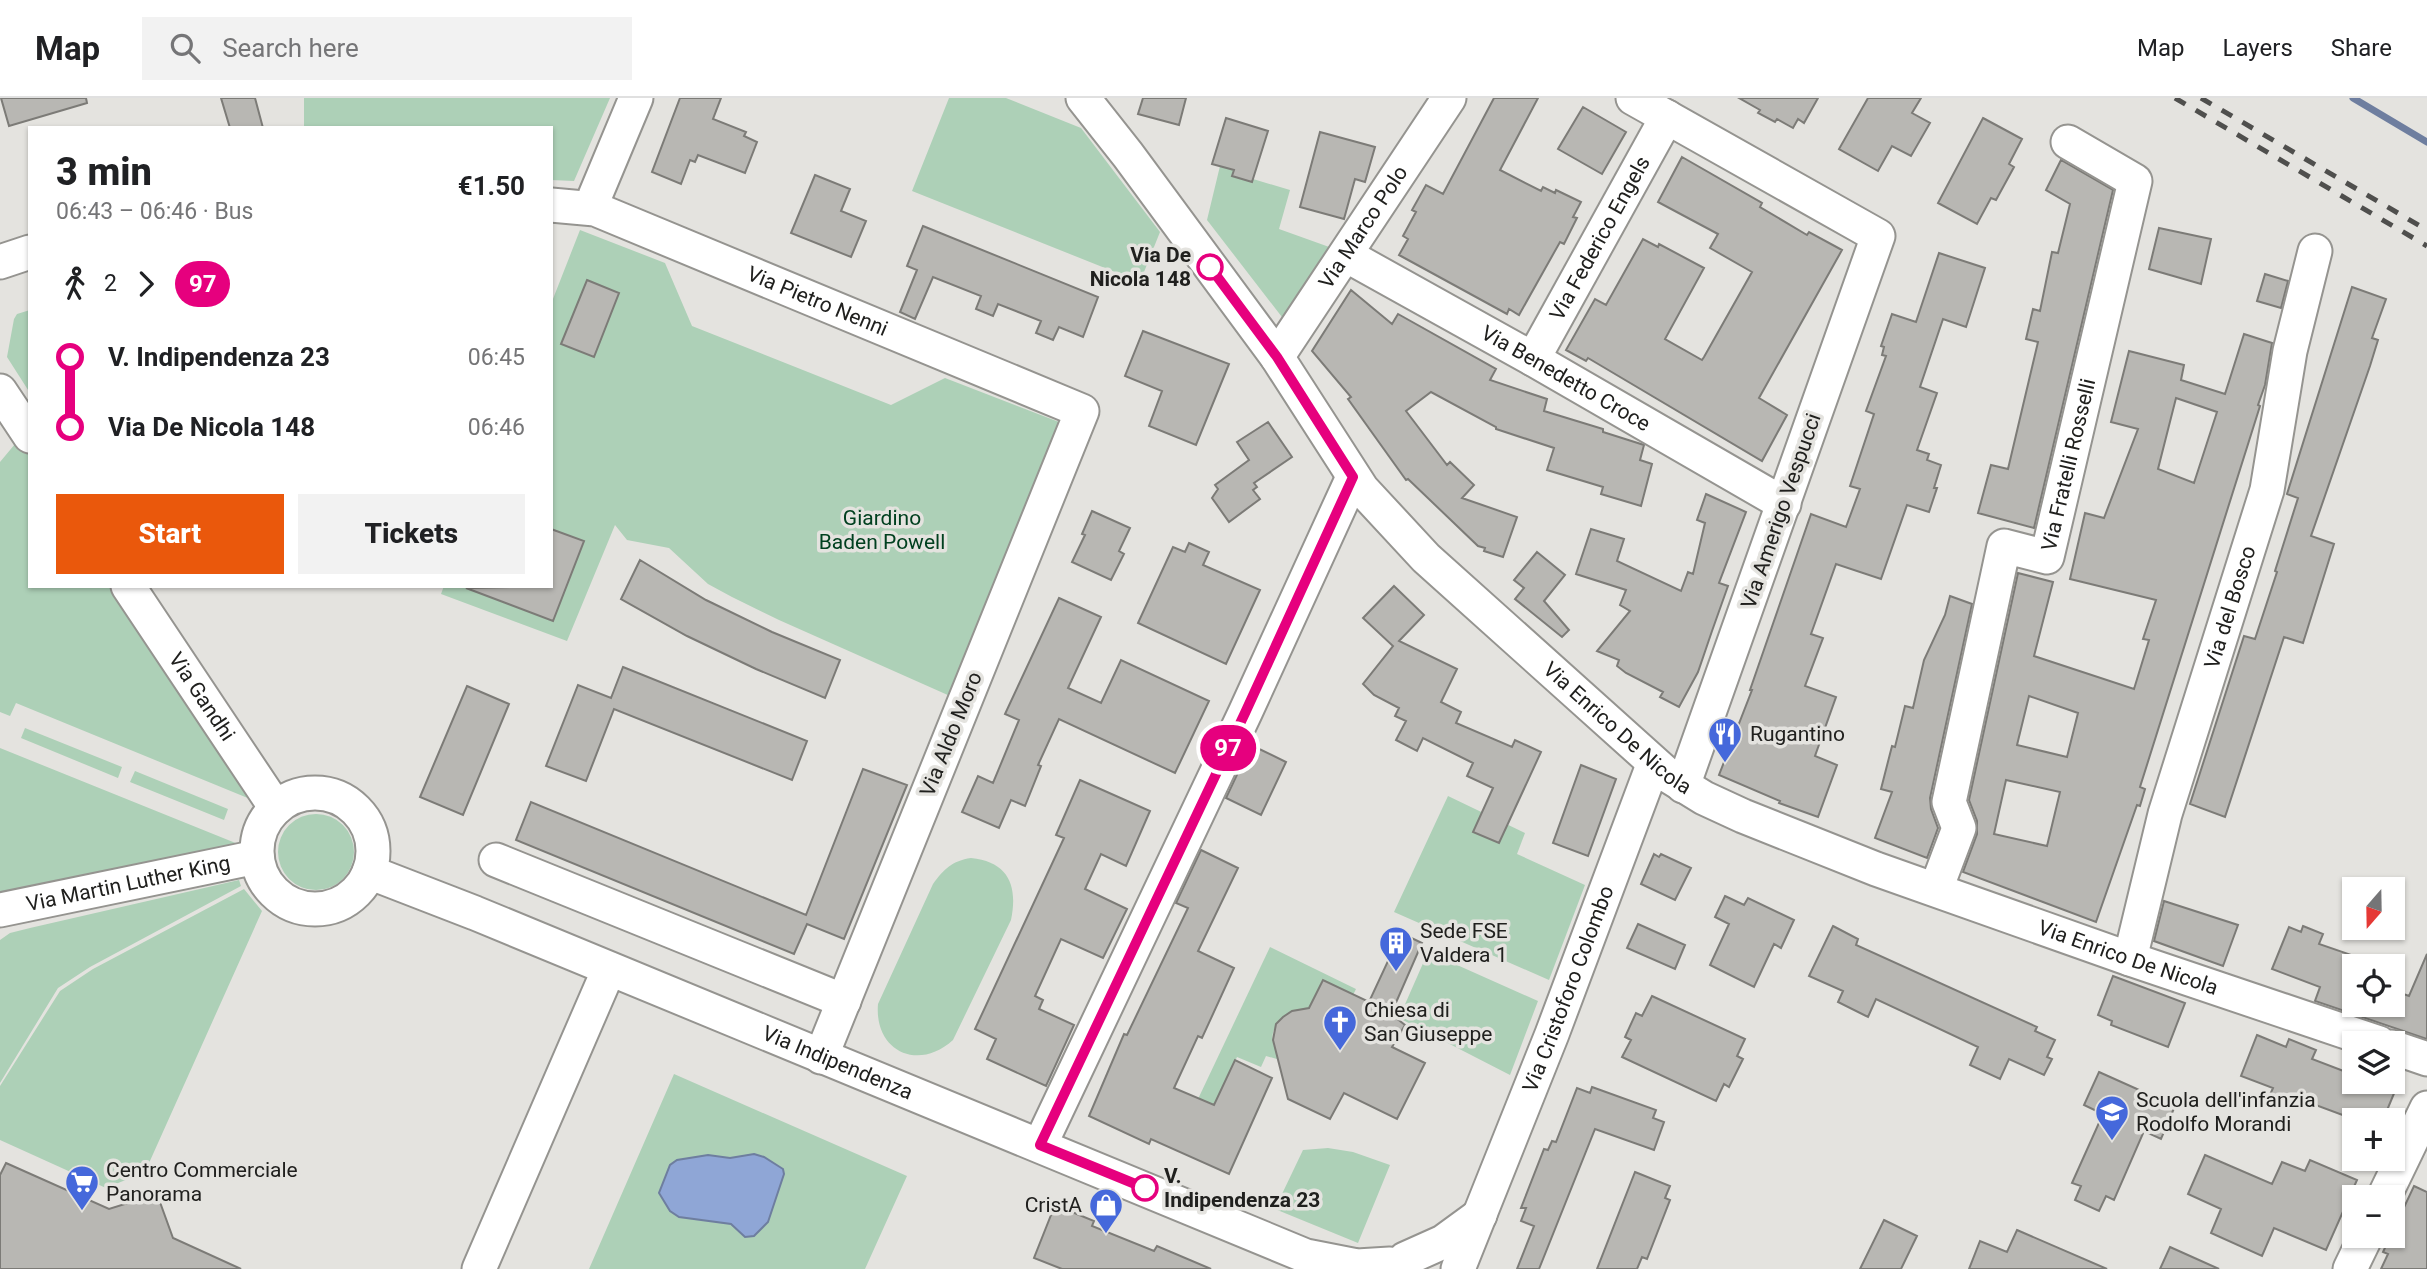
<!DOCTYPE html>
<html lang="en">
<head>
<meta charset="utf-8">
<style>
  :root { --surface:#fff; --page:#f2f2f2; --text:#202124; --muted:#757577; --line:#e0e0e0; --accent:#ea580c }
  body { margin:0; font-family:Roboto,sans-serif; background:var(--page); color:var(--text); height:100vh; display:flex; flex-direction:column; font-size:26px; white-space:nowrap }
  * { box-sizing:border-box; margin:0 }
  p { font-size:23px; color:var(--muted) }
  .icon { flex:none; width:38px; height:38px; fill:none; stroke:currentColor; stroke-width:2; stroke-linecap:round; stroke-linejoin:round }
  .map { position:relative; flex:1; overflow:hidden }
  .side { position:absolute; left:28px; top:28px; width:525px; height:462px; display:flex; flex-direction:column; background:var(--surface); border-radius:0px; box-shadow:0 2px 5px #0004 }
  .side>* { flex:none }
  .badge { padding:0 14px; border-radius:23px; font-size:24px; line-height:46px }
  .needle { width:46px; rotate:200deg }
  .buttons { position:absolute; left:2342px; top:779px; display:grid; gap:14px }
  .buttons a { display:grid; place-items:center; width:63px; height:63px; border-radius:0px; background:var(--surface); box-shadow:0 2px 5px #0004; font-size:35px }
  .map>.badge { position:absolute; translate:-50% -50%; box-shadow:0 0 0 4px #fff }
  .legs { display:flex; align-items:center; gap:10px; height:77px; padding:0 28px; font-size:23px }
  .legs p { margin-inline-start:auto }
  .summary { display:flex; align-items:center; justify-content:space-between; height:119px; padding:0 28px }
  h1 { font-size:38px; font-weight:800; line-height:52px }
  .primary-button { display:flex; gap:14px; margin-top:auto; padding:14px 28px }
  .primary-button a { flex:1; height:80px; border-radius:0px; background:var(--accent); color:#fff; font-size:28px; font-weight:800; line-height:80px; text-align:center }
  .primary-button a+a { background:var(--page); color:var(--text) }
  ul { padding:0 28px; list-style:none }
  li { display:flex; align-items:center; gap:24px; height:70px; font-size:26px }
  li i { display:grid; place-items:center; width:10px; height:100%; margin:0 9px; background:currentColor }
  li i::after { content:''; width:18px; height:18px; margin:-9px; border:5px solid; border-radius:50%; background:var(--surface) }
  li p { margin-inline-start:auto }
  li:first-child i { background:linear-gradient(#0000 50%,currentColor 0) }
  li:last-child i { background:linear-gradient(currentColor 50%,#0000 0) }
  header { display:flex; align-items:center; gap:42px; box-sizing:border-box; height:98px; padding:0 35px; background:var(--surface); border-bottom:2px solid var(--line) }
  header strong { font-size:33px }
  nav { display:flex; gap:38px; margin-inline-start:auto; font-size:24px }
  .search { width:490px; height:63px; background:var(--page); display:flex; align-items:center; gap:18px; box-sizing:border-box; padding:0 24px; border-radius:0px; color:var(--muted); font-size:26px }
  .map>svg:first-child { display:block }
</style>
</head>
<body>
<header>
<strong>Map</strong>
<div class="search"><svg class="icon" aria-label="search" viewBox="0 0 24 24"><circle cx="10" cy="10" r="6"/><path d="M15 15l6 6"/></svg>Search here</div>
<nav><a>Map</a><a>Layers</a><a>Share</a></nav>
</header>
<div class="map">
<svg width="2427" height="1171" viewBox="0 0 2427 1171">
  <rect width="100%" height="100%" fill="#e4e3df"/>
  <path fill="#add0b7" d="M304,0H610L574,83L551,82V30H304Z
    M949,0H1006L1081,30L1160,134L1140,184L912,93Z
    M1220,68L1234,72L1232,78L1252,84L1253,81L1290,92L1279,131L1332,150L1285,223L1207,122Z
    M580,132L665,165L692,228L891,307L945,280L1059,324L950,598L779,522L732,499L708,486L669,450L627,442L615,427L567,543L441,496L444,488H551V206Z
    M30,212V295L7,259L14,221L17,216Z
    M20,340L30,355V488H116L255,703L16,605L10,618L0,614V364Z
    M25,630L122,669L118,680L21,640Z
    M0,650L238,746L0,797Z
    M135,673L228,711L224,722L130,684Z
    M1448,698L1525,735L1517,756L1585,787L1549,882L1394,814Z
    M278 754a38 38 0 1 1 76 0a38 38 0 1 1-76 0Z
    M971,760C1009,764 1018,788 1011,822L953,942C918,974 874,953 878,906L933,786C944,771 952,763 971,760Z
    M239,782L241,788L90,869L58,890L0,985V842L10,835L30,830Z
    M244,791L262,813L145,1074L106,1090L0,1042V988L60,893L93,871Z
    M1270,849L1356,891L1353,897L1322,883L1309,910C1280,916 1258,935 1284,963L1266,958L1261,969L1237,959L1214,1007L1198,1001Z
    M1428,854L1538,903L1510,977L1399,920Z
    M674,976L907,1078L865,1171H589Z
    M1328,1050L1353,1054L1390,1067L1358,1145L1270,1109L1282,1096L1303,1052Z"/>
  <path fill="#8fa6d6" stroke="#6e7e9f" stroke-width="2" d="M754,1056L764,1059L783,1071L784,1076L768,1124L754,1138L745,1139L731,1126L679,1119L670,1113L659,1095L670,1067L677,1062L708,1057L730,1060Z"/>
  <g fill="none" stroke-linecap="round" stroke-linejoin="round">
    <path stroke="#6e7e9f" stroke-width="7" d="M2353,0L2427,44"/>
  </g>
  <path fill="#b8b7b3" stroke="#7c7b77" stroke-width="2" fill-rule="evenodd" d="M1,0H86L87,5L9,28Z
    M221,0H255L263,30H230Z
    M680,0H721L713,21L746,34L744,38L757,44L745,75L698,57L695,64L690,62L681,86L652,74Z
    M1143,0H1186L1179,27L1138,16Z
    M1494,0H1538L1500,72L1541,93L1543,89L1555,95L1556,92L1581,104L1573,119L1577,120L1564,146L1560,144L1519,217L1509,211L1507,216L1399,157L1408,141L1403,138L1416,114L1412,112L1426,87L1443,96Z
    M1739,0H1818L1804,25L1798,21L1793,30L1777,21L1775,24L1758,15L1760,12Z
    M1868,0H1921L1912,15L1930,25L1911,58L1892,48L1878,73L1839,51Z
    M1583,9L1626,34L1602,76L1558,51Z
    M1226,20L1268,33L1252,84L1232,78L1234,72L1212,66Z
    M1983,20L2022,41L2009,66L2014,69L1996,102L1991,100L1977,126L1938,105Z
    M1320,34L1375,49L1365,84L1355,81L1344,121L1300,109Z
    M1682,59L1762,105L1760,109L1807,137L1809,134L1842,152L1759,300L1787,317L1762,363L1588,260L1586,263L1566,252L1595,201L1606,207L1643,141L1658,149L1659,146L1704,170L1665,241L1702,262L1704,259L1752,174L1710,150L1718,136L1658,104Z
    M2061,62L2113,92L2034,430L1978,415L1991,367L2008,371L2038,244L2026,241L2033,211L2040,213L2052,154L2058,155L2070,106L2046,92Z
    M815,77L850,91L841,113L866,123L851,159L791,135Z
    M923,128L1098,199L1083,239L1059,229L1053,242L1036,235L1041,223L998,206L993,218L976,211L981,198L933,179L915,221L900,214L917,172L907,168Z
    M2159,130L2211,141L2201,186L2149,171Z
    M1939,155L1985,170L1966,229L1943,221L1920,289L1937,295L1917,352L1929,356L1927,362L1941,367L1934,390H1937L1929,414L1907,407L1881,481L1836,466L1811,536L1823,540L1805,588L1836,599L1815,658L1837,667L1818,719L1779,705L1780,703L1719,677L1752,592H1750L1811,416L1846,429L1860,391L1850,388L1874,316L1866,313L1886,258L1882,257L1884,249L1881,248L1892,216L1916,224Z
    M2265,176L2288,183L2281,210L2257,203Z
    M587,182L619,195L594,259L561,246Z
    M2352,189L2386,201L2372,240L2378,242L2370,268L2311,438L2334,446L2303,545L2284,539L2225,719L2190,706L2244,538L2255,541L2277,474L2275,473L2298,400L2287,396Z
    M1351,192L1392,226L1398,216L1496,271L1490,282L1547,301L1544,313L1603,331V334L1644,347L1640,362L1652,366L1641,408L1601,396L1603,389L1547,372L1554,350L1496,331V329L1431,294L1406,313L1447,367L1450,364L1474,387L1462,400L1517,419L1503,459L1484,453L1485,450L1478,448L1408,381L1406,382L1348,301L1351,299L1312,253Z
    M1143,233L1229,266L1196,347L1149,328L1162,293L1125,278Z
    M2244,236L2272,245L2265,287L2258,307L2260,308L2140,689L2145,691L2140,708L2137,707L2096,824L1963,774L1977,736V723L1969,702L2018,475L2053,484L2034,558L2134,591L2149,542L2143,541L2156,502L2070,481L2085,415L2104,420L2138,331L2111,324L2129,253L2184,267L2181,282L2225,296ZM2176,300L2217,314L2194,385L2158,371ZM2029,598L2078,615L2067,659L2017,647ZM2006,682L2060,694L2047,748L1994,736Z
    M1268,324L1292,359L1254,385L1257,389L1253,392L1260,401L1229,424L1212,400L1218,391L1215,387L1249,362L1237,344Z
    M1706,396L1746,414L1719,485L1728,488L1712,533L1698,574L1679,609L1660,599L1663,594L1626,575L1617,568L1619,562L1597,553L1630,513L1620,507L1626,492L1576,476L1591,431L1624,441L1617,463L1681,493L1688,474L1693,476L1705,425L1697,422Z
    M1092,413L1130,430L1119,453L1124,456L1111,482L1072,464L1085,437L1082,436Z
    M551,431L584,443L553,523L466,490L551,488Z
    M1189,445L1209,454L1203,467L1260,492L1226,566L1138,525L1173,449L1185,454Z
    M1537,454L1565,477L1544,503L1569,532L1562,539L1515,501L1524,490L1514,482Z
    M640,462L706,502L772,534L840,562L825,600L756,571L687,538L621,501Z
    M1394,488L1424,517L1399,543L1457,571L1441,604L1461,614L1456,625L1512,649L1515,642L1541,654L1499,745L1473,734L1493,690L1467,678L1473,665L1423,640L1417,653L1396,642L1406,623L1395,618L1399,610L1374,597L1363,586L1393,548L1363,520Z
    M1950,498L1972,506L1930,700L1931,711L1938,730L1927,760L1875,740L1892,694L1881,691L1892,648L1895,649L1905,608L1913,610L1924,562L1945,517Z
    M1059,500L1101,519L1068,590L1101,605L1121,562L1209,603L1175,675L1059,621L1038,667L1041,668L1025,708L1011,702L999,730L962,714L978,678L993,685L1019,622L1005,616Z
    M623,569L807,643L792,682L614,611L586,683L546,668L578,587L611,600Z
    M467,588L509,606L463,717L420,699Z
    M1251,647L1286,664L1261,717L1226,700Z
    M1581,667L1616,681L1588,758L1553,745Z
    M863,671L907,687L844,841L807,826L794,856L516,742L531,704L806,817Z
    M1080,682L1150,713L1126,768L1101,756L1085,791L1127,811L1103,860L1061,841L1035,898L1043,902L1039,911L1074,927L1046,988L987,961L996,941L975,931L1064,740L1056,737Z
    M1201,752L1238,770L1198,853L1234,870L1202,940L1198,938L1174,990L1214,1007L1235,962L1272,980L1229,1076L1151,1041L1149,1046L1089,1018L1124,936L1127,937L1188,810L1176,805Z
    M1654,756L1659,759L1661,756L1691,770L1675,802L1641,786Z
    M1725,798L1744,807L1748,800L1794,822L1781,850L1774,846L1754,889L1710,867L1729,826L1715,819Z
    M2164,803L2238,827L2223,868L2154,843Z
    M1638,826L1685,847L1675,871L1627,850Z
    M1833,828L1858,841L1856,847L2037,929L2035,933L2055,942L2047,959L2052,961L2044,977L2009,961L2000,981L1970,967L1978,949L1876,901L1868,919L1838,904L1843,893L1809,878Z
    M2303,828L2323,836L2319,846L2360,860L2357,868H2354V906H2392V892L2409,898L2427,856V941L2315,903L2320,889L2272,871L2289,829L2301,834Z
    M1401,835L1422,845L1391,916L1405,927L1392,949L1425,965L1397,1021L1344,995L1330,1021L1288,1001L1273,942L1276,926L1283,919L1292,913L1309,910L1323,882L1369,904Z
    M2113,878L2185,905L2168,949L2111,927L2112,923L2098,917Z
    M1652,898L1745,941L1737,958L1743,961L1729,989L1724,986L1716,1003L1622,959L1631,942L1625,939L1636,915L1642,918Z
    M2257,937L2286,949L2289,941L2316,952L2312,961L2354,977V984H2370L2395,993L2383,1022H2356L2297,1000L2294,1009L2269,999L2273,990L2241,978Z
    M2099,974L2175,1008L2161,1041L2144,1033L2114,1102L2106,1098L2099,1113L2075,1102L2081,1088L2072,1085L2103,1016L2084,1007Z
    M1592,989L1656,1012L1653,1020L1664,1024L1654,1052L1595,1031L1539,1171H1517L1534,1128L1521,1123L1526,1110H1521L1544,1051L1548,1052L1552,1043L1556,1044L1577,990L1590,995Z
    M2205,1057L2272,1086L2282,1064L2305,1073L2310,1062L2357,1082L2326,1152L2274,1130L2262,1158L2211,1135L2221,1111L2188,1096Z
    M6,1065L109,1111L157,1096L173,1140L241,1171H0V1077Z
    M1635,1074L1670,1088L1665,1100L1670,1102L1647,1161L1642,1159L1637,1171H1597Z
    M2414,1088L2427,1094V1171H2381L2388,1156L2383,1154Z
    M1055,1107L1094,1123L1092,1128L1154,1153L1157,1148L1211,1171H1062L1034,1160Z
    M1884,1122L1917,1138L1901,1171H1860Z
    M2017,1132L2107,1171H1969L1980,1143L2007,1154Z
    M2170,1149L2219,1171H2160Z"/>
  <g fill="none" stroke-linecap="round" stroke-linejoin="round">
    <g stroke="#959490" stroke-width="37">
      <g id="minor">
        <path id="s1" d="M1083,0L1128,57L1277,259L1362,391L1426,460L1670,679L1704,700L1743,718L1876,771L2130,861L2379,945"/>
        <path d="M1633,0L1878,138L1683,688"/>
        <path id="s2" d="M551,107L595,111L1082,313L821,959"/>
        <path d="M595,111V98L636,0"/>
        <path id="s3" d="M1346,157L1533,261L1784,406"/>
        <path d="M0,164L30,154"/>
        <path id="s4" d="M1277,259L1449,0"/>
        <path id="s5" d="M1533,261L1667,19"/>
        <path d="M0,293L30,338"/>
        <path id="s6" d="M128,488L276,710"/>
        <circle cx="315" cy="753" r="58"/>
        <path d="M496,762L844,903"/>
        <path id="s7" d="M369,774L475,815L1306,1158L1357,1168L1390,1166"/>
        <path id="s8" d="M1936,791L1959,730L1949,704L2004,448L2047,459L2135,83L2068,44"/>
        <path id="s9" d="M0,812L257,759"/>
        <path id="s10" d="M2130,861L2165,716L2267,392L2290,253L2315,153"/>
        <path d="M2392,949L2427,961"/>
        <path d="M1040,1047L1245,615L1353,379"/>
        <path d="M2384,1099L2427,1010"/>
        <path d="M1405,1161L1443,1144L1480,1117"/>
        <path d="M479,1171L609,871"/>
        <path id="s11" d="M1458,1171L1552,936L1653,667"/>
        <path d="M2350,1171L2366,1138"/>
      </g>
    </g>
    <use href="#minor" stroke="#fff" stroke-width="33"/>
    <path stroke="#4f4f4d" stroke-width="5" stroke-dasharray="12 12" stroke-linecap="butt" d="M2175,0L2427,148
      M2201,0L2427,132"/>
  </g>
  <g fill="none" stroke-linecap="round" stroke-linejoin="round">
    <g stroke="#fff" stroke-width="16">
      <path id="line-1" d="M1145,1090L1040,1047L1245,615L1353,379L1277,259L1210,169"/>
    </g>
    <use href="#line-1" stroke="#e6007e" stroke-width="10"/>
  </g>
  <defs>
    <g id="restaurant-pin" transform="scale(1.75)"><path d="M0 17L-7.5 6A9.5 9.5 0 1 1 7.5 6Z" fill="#4568db" stroke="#e4e3df"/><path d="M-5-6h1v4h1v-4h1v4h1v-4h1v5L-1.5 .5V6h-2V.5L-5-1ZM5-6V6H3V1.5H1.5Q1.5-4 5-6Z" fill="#fff"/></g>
    <g id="building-pin" transform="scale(1.75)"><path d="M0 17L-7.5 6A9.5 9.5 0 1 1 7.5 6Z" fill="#4568db" stroke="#e4e3df"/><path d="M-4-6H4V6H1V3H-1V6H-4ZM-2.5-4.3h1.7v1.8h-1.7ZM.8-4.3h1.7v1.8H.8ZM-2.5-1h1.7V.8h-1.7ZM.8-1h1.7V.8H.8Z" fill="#fff"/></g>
    <g id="church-pin" transform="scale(1.75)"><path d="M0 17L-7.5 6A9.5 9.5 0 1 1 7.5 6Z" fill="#4568db" stroke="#e4e3df"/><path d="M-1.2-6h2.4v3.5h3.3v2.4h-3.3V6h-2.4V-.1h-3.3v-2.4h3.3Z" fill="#fff"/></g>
    <g id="school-pin" transform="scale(1.75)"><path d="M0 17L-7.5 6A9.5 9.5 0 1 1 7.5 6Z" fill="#4568db" stroke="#e4e3df"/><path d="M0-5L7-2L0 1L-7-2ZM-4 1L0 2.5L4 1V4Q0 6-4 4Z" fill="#fff"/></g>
    <g id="supermarket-pin" transform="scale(1.75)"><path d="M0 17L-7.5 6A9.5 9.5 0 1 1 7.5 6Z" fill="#4568db" stroke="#e4e3df"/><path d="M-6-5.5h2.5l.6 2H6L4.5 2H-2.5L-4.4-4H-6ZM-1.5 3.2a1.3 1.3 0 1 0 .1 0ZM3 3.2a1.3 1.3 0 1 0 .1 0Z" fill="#fff"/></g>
    <g id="shop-pin" transform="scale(1.75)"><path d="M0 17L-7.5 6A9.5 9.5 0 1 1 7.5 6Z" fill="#4568db" stroke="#e4e3df"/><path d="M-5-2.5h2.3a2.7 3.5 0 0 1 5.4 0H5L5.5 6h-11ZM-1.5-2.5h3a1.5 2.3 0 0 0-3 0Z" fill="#fff"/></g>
  </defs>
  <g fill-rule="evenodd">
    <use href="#restaurant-pin" x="1725" y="636"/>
    <use href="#building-pin" x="1396" y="845"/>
    <use href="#church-pin" x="1340" y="924"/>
    <use href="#school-pin" x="2112" y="1014"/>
    <use href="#supermarket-pin" x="82" y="1084"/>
    <use href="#shop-pin" x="1106" y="1107"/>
  </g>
  <g fill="#fff" stroke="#e6007e" stroke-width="3.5">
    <circle cx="1210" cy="169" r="12"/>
    <circle cx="1145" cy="1090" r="12"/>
  </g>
  <g text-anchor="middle" stroke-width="7" stroke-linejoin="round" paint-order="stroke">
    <g font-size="21" fill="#20201e" stroke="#e4e3df">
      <text dy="7" stroke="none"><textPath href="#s4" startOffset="156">Via Marco Polo</textPath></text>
      <text dy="7" stroke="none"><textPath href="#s5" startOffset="138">Via Federico Engels</textPath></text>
      <text dy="7" stroke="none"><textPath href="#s2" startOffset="285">Via Pietro Nenni</textPath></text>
      <text dy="7" stroke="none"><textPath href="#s3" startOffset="252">Via Benedetto Croce</textPath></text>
      <text dy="7" stroke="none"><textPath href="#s8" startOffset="494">Via Fratelli Rosselli</textPath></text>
      <text transform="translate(1781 413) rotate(-71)" y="7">Via Amerigo Vespucci</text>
      <text dy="7" stroke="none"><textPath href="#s10" startOffset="366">Via del Bosco</textPath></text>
      <text dy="7" stroke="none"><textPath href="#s6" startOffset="133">Via Gandhi</textPath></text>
      <text dy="7" stroke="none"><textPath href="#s1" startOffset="831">Via Enrico De Nicola</textPath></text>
      <text transform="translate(951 636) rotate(-68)" y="7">Via Aldo Moro</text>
      <text dy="7" stroke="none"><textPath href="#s9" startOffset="131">Via Martin Luther King</textPath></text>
      <text dy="7" stroke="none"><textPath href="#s1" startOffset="1396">Via Enrico De Nicola</textPath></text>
      <text dy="7" stroke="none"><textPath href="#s11" startOffset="301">Via Cristoforo Colombo</textPath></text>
      <text dy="7" stroke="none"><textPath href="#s7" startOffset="506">Via Indipendenza</textPath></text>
    </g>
    <g font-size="21" font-weight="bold" fill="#20201e" stroke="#e4e3df" text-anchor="end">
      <text x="1191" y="164">Via De<tspan x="1191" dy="24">Nicola 148</tspan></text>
      <text x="1164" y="1085" text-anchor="start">V.<tspan x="1164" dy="24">Indipendenza 23</tspan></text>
    </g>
    <g font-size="21" fill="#00401f" stroke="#e4e3df">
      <text x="882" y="427">Giardino<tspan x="882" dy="24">Baden Powell</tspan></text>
    </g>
    <g font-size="21" fill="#20201e" stroke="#e4e3df" text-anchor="start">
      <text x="1750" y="643">Rugantino</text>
      <text x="1420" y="840">Sede FSE<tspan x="1420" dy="24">Valdera 1</tspan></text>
      <text x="1364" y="919">Chiesa di<tspan x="1364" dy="24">San Giuseppe</tspan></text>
      <text x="2136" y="1009">Scuola dell'infanzia<tspan x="2136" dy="24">Rodolfo Morandi</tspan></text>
      <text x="106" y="1079">Centro Commerciale<tspan x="106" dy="24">Panorama</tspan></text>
      <text x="1082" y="1114" text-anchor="end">CristA</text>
    </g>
  </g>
</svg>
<div class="buttons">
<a><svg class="needle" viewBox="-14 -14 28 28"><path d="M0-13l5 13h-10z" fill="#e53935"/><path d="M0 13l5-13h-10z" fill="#757577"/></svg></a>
<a><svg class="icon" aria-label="locate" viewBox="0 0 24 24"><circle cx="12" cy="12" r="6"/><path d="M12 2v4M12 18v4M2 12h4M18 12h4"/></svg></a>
<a><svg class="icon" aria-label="layers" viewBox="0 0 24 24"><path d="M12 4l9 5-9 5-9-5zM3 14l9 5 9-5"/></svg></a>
<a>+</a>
<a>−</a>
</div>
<b class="badge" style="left:1228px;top:650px;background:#e6007e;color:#fff">97</b>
<section class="side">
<div class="summary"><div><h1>3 min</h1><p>06:43 – 06:46 · Bus</p></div><b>€1.50</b></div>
<div class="legs"><svg class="icon" aria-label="walk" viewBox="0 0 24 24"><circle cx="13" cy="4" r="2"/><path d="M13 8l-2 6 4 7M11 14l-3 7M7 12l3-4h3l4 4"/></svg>2<svg class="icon" aria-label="forward" viewBox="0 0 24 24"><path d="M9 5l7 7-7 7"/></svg><b class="badge" style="background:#e6007e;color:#fff">97</b></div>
<ul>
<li><i style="color:#e6007e"></i><b>V. Indipendenza 23</b><p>06:45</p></li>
<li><i style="color:#e6007e"></i><b>Via De Nicola 148</b><p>06:46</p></li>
</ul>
<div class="primary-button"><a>Start</a><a>Tickets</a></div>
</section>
</div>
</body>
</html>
